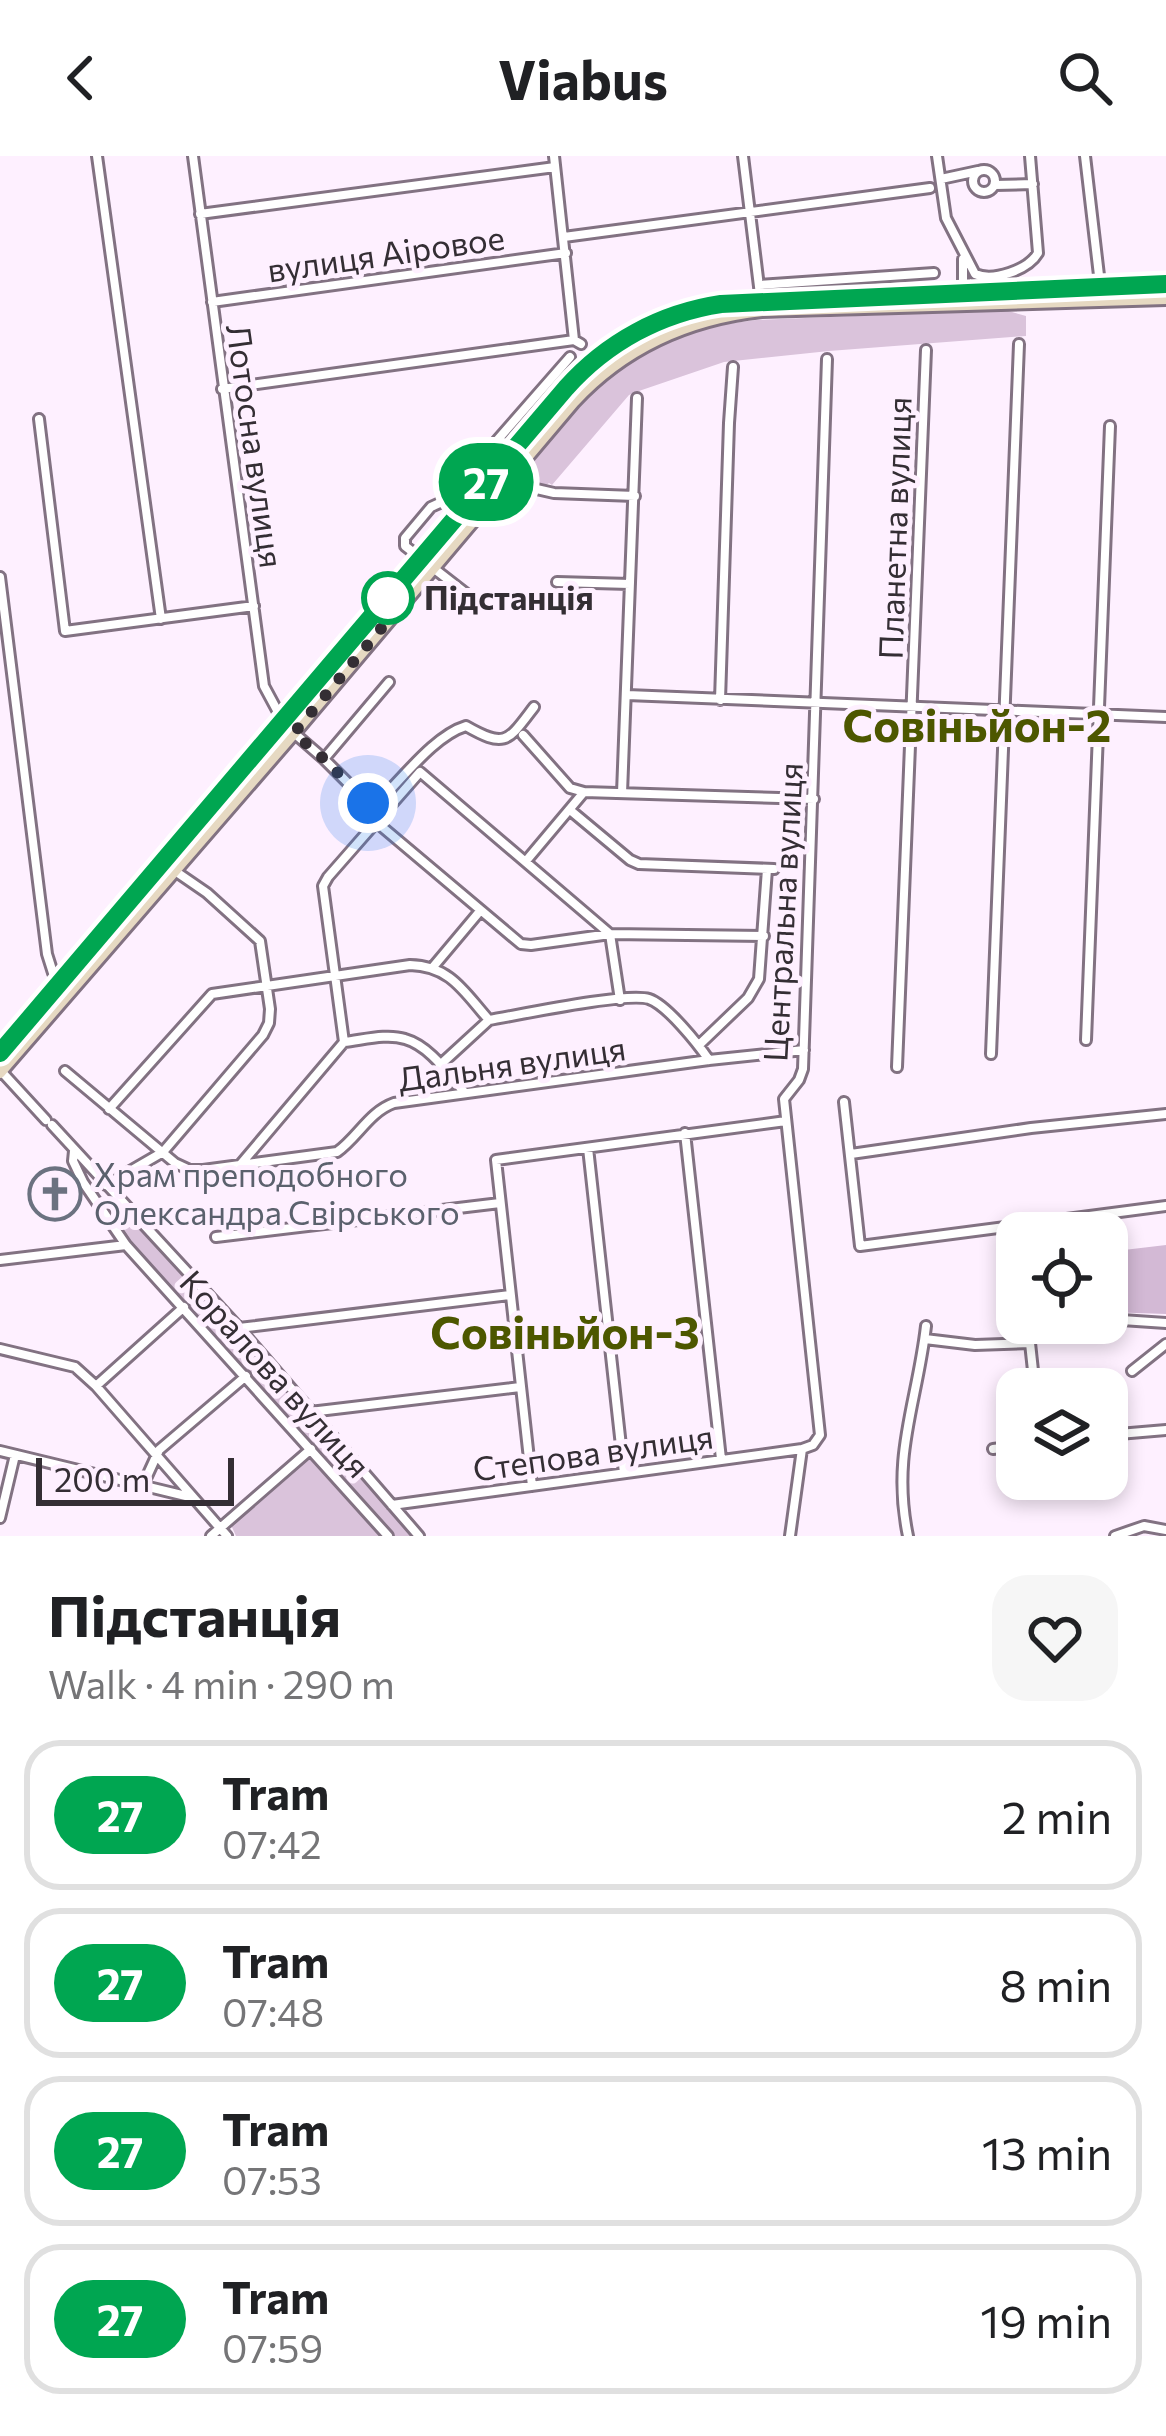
<!DOCTYPE html>
<html lang="en">
<head>
<meta charset="utf-8">
<style>
  :root { --surface:#fff; --page:#f6f6f6; --text:#202124; --muted:#757577; --line:#e0e0e0 }
  body { margin:0; font-family:Commissioner,sans-serif; background:var(--page); color:var(--text); height:100vh; display:flex; flex-direction:column; font-size:45px; white-space:nowrap }
  * { box-sizing:border-box; margin:0 }
  p { font-size:39px; color:var(--muted) }
  .icon { flex:none; width:66px; height:66px; fill:none; stroke:currentColor; stroke-width:2; stroke-linecap:round; stroke-linejoin:round }
  .map { position:relative; height:1380px; overflow:hidden }
  .panel { display:flex; flex-direction:column; background:var(--surface); flex:1 }
  .panel>* { flex:none }
  .badge { padding:0 24px; border-radius:39px; font-size:42px; line-height:78px }
  .fabs { position:absolute; left:996px; top:1056px; display:grid; gap:24px }
  .fabs a { display:grid; place-items:center; width:132px; height:132px; border-radius:24px; background:var(--surface); box-shadow:0 6px 18px #0003; font-size:60px }
  .scale { position:absolute; left:36px; bottom:30px; width:198px; box-sizing:border-box; padding-left:12px; border:6px solid #342e34; border-top:0; font-size:33px; line-height:42px; white-space:nowrap; color:#342e34; -webkit-text-stroke:9px #fef0ff; paint-order:stroke }
  .you { position:absolute; width:60px; height:60px; margin:-30px; border:9px solid #fff; border-radius:50%; background:#1a73e8; box-shadow:0 0 0 18px #1a73e833 }
  .map>.badge { position:absolute; translate:-50% -50%; box-shadow:0 0 0 6px #fff }
  .round { display:grid; place-items:center; flex:none; width:126px; height:126px; border-radius:36px; background:var(--page) }
  .headline { display:flex; align-items:center; justify-content:space-between; height:204px; padding:0 48px }
  h1 { font-size:57px; font-weight:700; line-height:90px }
  ul { padding:0; list-style:none }
  li { display:flex; align-items:center; gap:36px; height:150px; margin:0 24px 18px; padding:0 24px; border:6px solid var(--line); border-radius:36px }
  li div { flex:1 }
  li b { display:block; font-size:45px }
  li em { font-style:normal }
  li .badge { min-width:132px; font-weight:700; text-align:center }
  header { display:flex; justify-content:space-between; align-items:center; height:156px; padding:0 48px; background:var(--surface); font-size:54px; font-weight:700 }
  .map>svg:first-child { display:block }
</style>
</head>
<body>
<header><svg class="icon" aria-label="back" viewBox="0 0 24 24"><path d="M15 5l-7 7 7 7"/></svg>Viabus<svg class="icon" aria-label="search" viewBox="0 0 24 24"><circle cx="10" cy="10" r="6"/><path d="M15 15l6 6"/></svg></header>
<div class="map">
<svg width="1166" height="1380" viewBox="0 0 1166 1380">
  <rect width="100%" height="100%" fill="#fef0ff"/>
  <path fill="#dac3db" d="M1005,154L1026,160V180L829,195L724,206L636,236L629,239L552,329L549,327L544,331L520,320L602,222L640,197L683,178L711,170L756,164Z
    M126,1057L212,1147L414,1380H395L119,1072L115,1066Z
    M311,1301L381,1380H236L231,1369L305,1302Z"/>
  <path fill="#d3b9d5" d="M1166,1089V1158L1107,1156V1096Z"/>
  <g fill="none" stroke-linecap="round" stroke-linejoin="round">
    <g stroke="#827282" stroke-width="14">
      <path id="street" d="M97,0L161,463
        M193,0L264,530L278,556L297,574
        M554,0L574,184L581,188
        M743,0L762,155
        M937,0L946,62L975,118C993,126 1028,114 1038,97L1030,0
        M1085,0L1102,145
        M973 25a11 11 0 1 1 22 0a11 11 0 1 1-22 0Z
        M941,23L978,15
        M995,29L1033,28
        M200,58L555,11
        M564,81L930,32
        M759,129L934,117
        M212,146L566,97
        M963,149V103
        M222,233L574,184
        M39,263L65,475L254,450
        M506,326L554,337L635,340
        M0,421L47,798L53,817L67,839
        M557,426L630,428
        M468,439L405,390V382L431,351L444,345L570,201
        M627,539L1166,561
        M720,544L729,267L733,211
        M294,577L324,603L368,647L375,649C401,625 433,580 466,570C506,593 508,585 534,551
        M523,579L570,632L584,636
        M324,603L389,526
        M622,637L637,242
        M570,654L630,704L639,708L774,713
        M375,665L521,788L531,789L610,778L764,780
        M526,705L584,636L814,643
        M433,811L480,755
        M1086,884L1110,270
        M344,886C363,884 387,877 405,883C430,890 449,919 465,937
        M699,889L748,842L759,823L767,713
        M991,898L1019,188
        M440,909L489,864
        M897,911L926,194
        M1,915L46,964
        M65,915L175,1007L190,1014H203L337,996C358,981 369,956 394,947L709,904L804,894
        M844,946L860,1090L1166,1050
        M109,953L212,838L410,809C451,810 464,836 489,864C519,859 626,836 649,843C667,849 698,888 709,904
        M52,969L239,1172L419,1380
        M685,977L721,1303
        M588,992L624,1317
        M74,995L73,1005L83,1026L126,1089L388,1380
        M851,998L1031,972L1166,958
        M240,1009L344,886L323,730L328,721L420,616L610,778L620,844
        M106,1029L163,996L263,879L269,867L270,853L260,785L207,737L175,715
        M216,1081L500,1047
        M0,1104L126,1089
        M1015,1150H1017
        M1107,1163L1166,1167
        M239,1172L510,1139
        M925,1183L975,1189L1030,1187L1035,1233
        M0,1193L75,1211L96,1230L227,1380
        M1132,1215L1166,1188
        M96,1230L184,1151
        M310,1256L520,1231
        M1107,1279L1166,1274
        M993,1293L1017,1290
        M0,1295L190,1341
        M143,1329L159,1294L246,1220
        M532,1330L496,1004L786,965
        M392,1349L802,1293L813,1289L820,1279L784,943L799,924L803,913L827,203
        M0,1362L15,1299
        M211,1380L311,1293
        M790,1380L802,1293
        M908,1380C891,1299 917,1248 926,1170
        M1115,1380L1144,1370L1166,1374"/>
    </g>
    <g stroke="#827282" stroke-width="16">
      <path id="secondary" d="M0,917L297,574L574,246C625,191 688,163 762,155L1166,143"/>
    </g>
    <use href="#street" stroke="#fff" stroke-width="8"/>
    <use href="#secondary" stroke="#e6d9c2" stroke-width="10"/>
    <path stroke="#9d939e" stroke-width="3" d="M0,903L569,234C617,183 673,157 742,149L1166,132"/>
  </g>
  <g fill="none" stroke-linecap="round" stroke-linejoin="round">
    <g stroke="#fff" stroke-width="27">
      <path id="line" d="M0,897L566,232C607,186 661,157 721,148L1166,128"/>
    </g>
    <use href="#line" stroke="#00a651" stroke-width="18"/>
    <path stroke="#342e34" stroke-width="12" stroke-dasharray="0 21.6" d="M368,647L324,603L294,577L405,444L388,442"/>
  </g>
  <defs>
    <g id="church-ring" transform="scale(2.7)"><circle r="9.5" fill="#fef0ff" stroke="#6b7280" stroke-width="1.5"/><path d="M-1.2-6h2.4v3.5h3.3v2.4h-3.3V6h-2.4V-.1h-3.3v-2.4h3.3Z" fill="#6b7280"/></g>
  </defs>
  <g fill-rule="evenodd">
    <use href="#church-ring" x="55" y="1038"/>
  </g>
  <circle fill="#fff" stroke="#00a651" stroke-width="6" cx="388" cy="442" r="24"/>
  <g text-anchor="middle" stroke-width="10" stroke-linejoin="round" paint-order="stroke">
    <g font-size="33" fill="#342e34" stroke="#fef0ff">
      <text transform="translate(386 98) rotate(-8)" y="12">вулиця Аіровое</text>
      <text transform="translate(255 290) rotate(82)" y="12">Лотосна вулиця</text>
      <text transform="translate(895 372) rotate(-88)" y="12">Планетна вулиця</text>
      <text transform="translate(783 756) rotate(-87)" y="12">Центральна вулиця</text>
      <text transform="translate(512 908) rotate(-8)" y="12">Дальня вулиця</text>
      <text transform="translate(275 1218) rotate(48)" y="12">Коралова вулиця</text>
      <text transform="translate(593 1297) rotate(-8)" y="12">Степова вулиця</text>
    </g>
    <g font-size="33" font-weight="bold" fill="#342e34" stroke="#fef0ff" text-anchor="start">
      <text x="424" y="454">Підстанція</text>
    </g>
    <g font-size="33" fill="#5b616d" stroke="#fef0ff" text-anchor="start">
      <text x="94" y="1031">Храм преподобного<tspan x="94" dy="38">Олександра Свірського</tspan></text>
    </g>
    <g font-size="45" font-weight="bold" fill="#4d5700" stroke="#fef0ff">
      <text x="977" y="586">Совіньйон-2</text>
      <text x="565" y="1193">Совіньйон-3</text>
    </g>
  </g>
</svg>
<div class="fabs">
<a><svg class="icon" aria-label="locate" viewBox="0 0 24 24"><circle cx="12" cy="12" r="6"/><path d="M12 2v4M12 18v4M2 12h4M18 12h4"/></svg></a>
<a><svg class="icon" aria-label="layers" viewBox="0 0 24 24"><path d="M12 4l9 5-9 5-9-5zM3 14l9 5 9-5"/></svg></a>
</div>
<div class="scale">200 m</div>
<div class="you" style="left:368px;top:647px"></div>
<b class="badge" style="left:486px;top:326px;background:#00a651;color:#fff">27</b>
</div>
<section class="panel">
<div class="headline"><div><h1>Підстанція</h1><p>Walk · 4 min · 290 m</p></div><a class="round"><svg class="icon" aria-label="heart" viewBox="0 0 24 24"><path d="M12 20l-8-8c-3-5 5-10 8-4 3-6 11-1 8 4z"/></svg></a></div>
<ul>
<li><span class="badge" style="background:#00a651;color:#fff">27</span><div><b>Tram</b><p>07:42</p></div><em>2 min</em></li>
<li><span class="badge" style="background:#00a651;color:#fff">27</span><div><b>Tram</b><p>07:48</p></div><em>8 min</em></li>
<li><span class="badge" style="background:#00a651;color:#fff">27</span><div><b>Tram</b><p>07:53</p></div><em>13 min</em></li>
<li><span class="badge" style="background:#00a651;color:#fff">27</span><div><b>Tram</b><p>07:59</p></div><em>19 min</em></li>
</ul>
</section>
</body>
</html>
